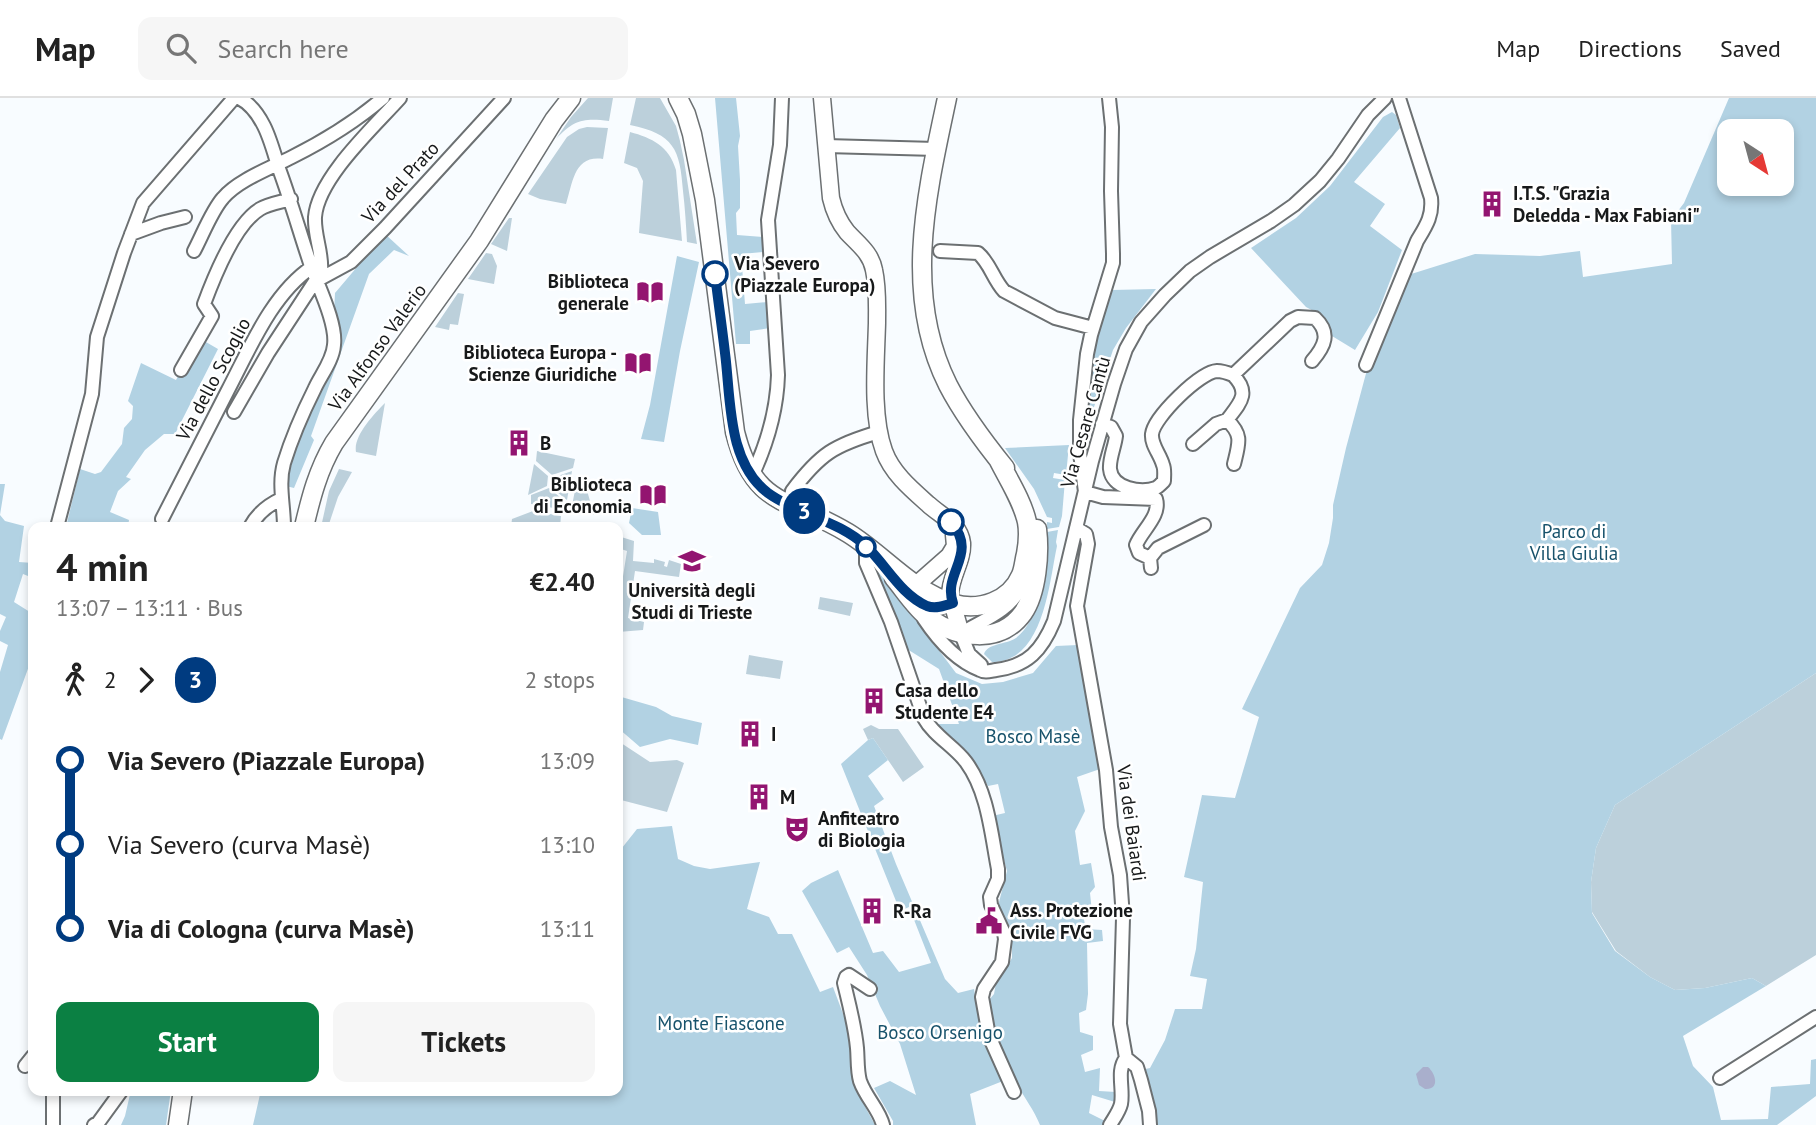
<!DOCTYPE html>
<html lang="en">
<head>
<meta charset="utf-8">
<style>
  :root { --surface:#fff; --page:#f6f6f6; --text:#222; --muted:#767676; --line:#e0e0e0; --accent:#0b8043 }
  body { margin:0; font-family:"PT Sans",sans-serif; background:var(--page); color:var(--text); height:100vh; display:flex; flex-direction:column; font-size:26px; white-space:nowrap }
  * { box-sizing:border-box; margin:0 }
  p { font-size:23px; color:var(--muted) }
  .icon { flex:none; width:38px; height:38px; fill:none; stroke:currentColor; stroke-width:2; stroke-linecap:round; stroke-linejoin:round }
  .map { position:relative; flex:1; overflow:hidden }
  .drawer { position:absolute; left:28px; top:424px; width:595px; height:574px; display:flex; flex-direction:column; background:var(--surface); border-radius:14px; box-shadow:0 4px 10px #0003 }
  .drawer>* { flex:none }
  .badge { padding:0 14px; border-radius:23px; font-size:24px; line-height:46px }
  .needle { width:46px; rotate:144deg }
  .controls { position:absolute; left:1717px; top:21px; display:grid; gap:14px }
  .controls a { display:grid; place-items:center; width:77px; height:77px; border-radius:14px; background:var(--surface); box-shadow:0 4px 10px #0003; font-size:35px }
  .map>.badge { position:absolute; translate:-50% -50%; box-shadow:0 0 0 4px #fff }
  .legs { display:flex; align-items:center; gap:10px; height:77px; padding:0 28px; font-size:23px }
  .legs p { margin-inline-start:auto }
  .head { display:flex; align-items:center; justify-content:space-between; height:119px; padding:0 28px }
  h1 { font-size:38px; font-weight:700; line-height:52px }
  .cta { display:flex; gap:14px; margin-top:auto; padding:14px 28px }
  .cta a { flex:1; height:80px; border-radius:14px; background:var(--accent); color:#fff; font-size:28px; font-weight:700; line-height:80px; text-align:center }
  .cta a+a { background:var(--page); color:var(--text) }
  ul { padding:0 28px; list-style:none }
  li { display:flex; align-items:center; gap:24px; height:84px; font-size:26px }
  li i { display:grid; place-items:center; width:10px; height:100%; margin:0 9px; background:currentColor }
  li i::after { content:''; width:18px; height:18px; margin:-9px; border:5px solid; border-radius:50%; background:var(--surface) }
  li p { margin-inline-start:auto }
  li:first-child i { background:linear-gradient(#0000 50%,currentColor 0) }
  li:last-child i { background:linear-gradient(currentColor 50%,#0000 0) }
  header { display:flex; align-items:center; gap:42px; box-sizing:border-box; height:98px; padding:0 35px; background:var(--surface); border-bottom:2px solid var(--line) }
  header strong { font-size:33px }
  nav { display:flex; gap:38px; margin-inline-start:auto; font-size:24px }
  .search { width:490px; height:63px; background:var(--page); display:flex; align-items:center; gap:18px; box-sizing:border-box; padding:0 24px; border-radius:14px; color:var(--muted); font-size:26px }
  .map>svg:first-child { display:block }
</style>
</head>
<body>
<header>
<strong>Map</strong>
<div class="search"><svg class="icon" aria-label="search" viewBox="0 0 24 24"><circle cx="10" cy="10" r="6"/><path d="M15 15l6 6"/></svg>Search here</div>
<nav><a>Map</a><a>Directions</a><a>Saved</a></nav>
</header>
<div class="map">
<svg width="1816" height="1027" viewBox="0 0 1816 1027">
  <rect width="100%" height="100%" fill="#f8fcff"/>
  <path fill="#bcd0db" d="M588,0H613L609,23C583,20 574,22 556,41L571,19Z
    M636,0H660L676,28L680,43L684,62L697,146L687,144C686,127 685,110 683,93C680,51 674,36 630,27Z
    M587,29L608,30L603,61C574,57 573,84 566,106L540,101L528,96L567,39L579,31Z
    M630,34C652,40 669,48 676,72L682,143L639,135L643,83L637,70L624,65Z
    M509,120H512L507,153L491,146Z
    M486,155L492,156L497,168L494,186L468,181Z
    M458,195L464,196L458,227L450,226L449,232L435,229Z
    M385,305L376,358L356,354C353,338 374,316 385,305Z
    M537,353L575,361L573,370L552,377L536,363Z
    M534,366L548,378L547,388L528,397Z
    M339,371L352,374L338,399L328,429H321L329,393Z
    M572,373L567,402L552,390L555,379Z
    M576,387L586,389L594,417L571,413Z
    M549,390L567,405L565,412L531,406V397Z
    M533,413L561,418L560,429H511L512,421Z
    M618,438L634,443L633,463L654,465V461L665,464L664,468L667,469L669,462L681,466L679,479L635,473L628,520L644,524L643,532L618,534V510L627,453L618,450Z
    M820,499L853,505L850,518L818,511Z
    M749,557L783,563L780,581L746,576Z
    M1816,575V857L1766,888L1752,880L1705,890L1675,892L1650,879L1616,853L1592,814L1591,784L1596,750L1615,707Z
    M871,627L879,631H898L924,669L903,684L873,640L868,642L863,631Z
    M618,643L650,664L677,662L684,665L667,714L621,702L618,700Z"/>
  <path fill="#b2d2e3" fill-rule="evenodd" d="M715,0H736L740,38L738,48L740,82V110L736,115L737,137L763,139V154L741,156L745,206L768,204L770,230L750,233V246H736Z
    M1729,0H1816V575L1615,707L1596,750L1591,784L1592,815L1615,853L1650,879L1675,892L1705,890L1752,880L1766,888L1683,938L1693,968L1713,989L1721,1022L1768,1021L1771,989L1810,986L1811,962L1816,961V998L1777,1027H1155L1141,972L1150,970L1165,942L1175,911H1202L1207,881L1190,878L1196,851L1203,784L1184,779L1202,697L1235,700L1259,619L1242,611L1300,490L1322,467L1329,445L1333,420V407L1346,350L1368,268L1408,177L1475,156L1540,158L1580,153L1583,179L1672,166L1671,122L1684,105ZM1729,33H1782V86H1729Z
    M1392,14L1396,17L1400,30L1354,84L1385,106L1370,128L1402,152L1378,214L1355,252L1332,238L1321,217L1306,209L1251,150L1296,120L1330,88L1383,19Z
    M385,136L409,158L394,152L369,176L311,338L314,342L294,390L286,388L292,353L315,299L334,265L340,243L334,216L335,195Z
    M677,158L699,164L680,253L664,344L641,341L650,307Z
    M1156,191L1126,230L1113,252L1090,321L1085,318L1088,284L1094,247L1112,192Z
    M199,240L218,251L175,336H164L145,352L126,379L131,381L118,393L110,414L129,422L128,429H66L80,371L95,376L101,374L122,346L124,330L132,321L133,308L128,303L141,265L176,282Z
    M1069,347L1066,377L1054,375L1053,380L1065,382L1062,418L1059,429L1047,431V424L1052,425V420L1047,419L1034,391L1005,350Z
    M0,386H5L0,417L5,423L24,428L19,464L33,465V480L23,476L14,504L33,516V557L2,642L0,641V574L8,547L0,543V533L6,519L0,516Z
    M632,410L658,414L661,437H642L629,425Z
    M1058,432L1056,444L1057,448C1049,485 1044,564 992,564L984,556C988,545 1005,547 1016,540C1041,522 1048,463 1047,434Z
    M874,466L956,575L982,586L1003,584L1033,575L1056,548L1078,547L1100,671L1077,679L1085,713L1075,733L1080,767L1091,765L1095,789L1090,795L1092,814L1083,817L1086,831L1102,832L1103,843L1087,845L1088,896L1086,912L1079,915L1080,934L1093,938V952L1081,957L1085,974L1100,970L1099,993L1116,994L1115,1004L1092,997L1089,1015L1107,1024L1105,1027H1040C1034,1012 1024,999 1016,985C1001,959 991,931 989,902L994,896L996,885L1012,860V832L998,808L1007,773L992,718L1005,715L998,686L988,688L971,660L935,626H959L939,571L907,551Z
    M618,598L656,609L672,618L702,625L698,647L670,641L640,649L618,630Z
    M873,640L888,662L868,678L884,701L874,708L896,766L945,881L958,895L974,891L983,941L1003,983L970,996L976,1027H893V1023L874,990L890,983L916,997L900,946L880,908L867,877L849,849L837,855L802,793L811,785L838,772L873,855L883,853L899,874L931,865L909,809L900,813L841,666L868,642Z
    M672,728L678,761L694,768L710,771L760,764L747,811L769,819L778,836H792L820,894L833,889L845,921L849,940L853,981L861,1001L875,1027H253L261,992H618V755L637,731Z
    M131,992H171L166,1027H121L125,1018Z"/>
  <path fill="#a9afcc" d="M1423,969H1428C1436,976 1440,992 1425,991L1419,987L1416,976Z"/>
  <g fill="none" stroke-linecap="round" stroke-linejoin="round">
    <g stroke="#6c7072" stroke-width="16">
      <path id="street" d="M239,0C251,6 258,16 264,28C270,40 274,54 278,68C290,100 299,132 310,165C317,186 337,225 334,247C333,262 321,277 315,290C303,314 292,339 284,365C278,386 284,407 284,429
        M1109,0L1112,29L1111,93L1113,156V165L1091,237L1087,256L1080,322V355L1085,394L1103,399L1156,401C1161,418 1142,432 1136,447L1139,455L1150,460
        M826,48L936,51
        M131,136L161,125L185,119
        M194,153C202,138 212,112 223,100C238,82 271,70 292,59C326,42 354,25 383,0
        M940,153L978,155C990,165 993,181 1004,193L1055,220L1093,230
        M316,183L351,164L385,130L504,0
        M1366,267L1417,143C1426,128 1433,118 1431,100L1399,0
        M181,272L212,218L204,206C214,179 235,126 260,111C268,106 281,104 291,101
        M234,314L268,255L321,174C323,155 314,138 315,119C318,80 374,29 400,0
        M1102,326L1111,329L1116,338C1115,348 1109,361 1110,371C1112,391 1141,395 1156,390C1158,389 1162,385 1164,383C1164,378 1165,371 1163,367C1160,356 1151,347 1152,336C1154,319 1200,274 1217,273C1222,273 1228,275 1233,277
        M1193,346L1216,326L1227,322
        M1234,366C1239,345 1243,337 1227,322C1240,305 1251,295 1233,277L1290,223L1298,219L1315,220C1331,235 1325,248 1312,263
        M752,378C767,346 777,313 778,277L768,122L780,47L782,0
        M792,393C820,356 834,347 879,334
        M162,421C184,378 206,335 228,292C250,250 272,196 312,169
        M57,429L92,296L97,239L124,155L143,105L234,0
        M250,429C257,416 268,407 281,401
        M1076,430L1086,436L1088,446L1077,508L1106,672L1111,729L1120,777L1123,820L1120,926L1126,960L1137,969L1141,982L1149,1013L1150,1027
        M866,449V465L891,524L924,620C934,638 954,648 966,664C988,694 991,735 998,771V781L990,799L991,807L1004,835L1005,841L1002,864L984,891L982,899L989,938L1014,994
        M1151,470L1150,460L1158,450L1204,427
        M924,521C938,542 957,563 980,572C985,575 990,573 996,572C1028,568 1042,552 1054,523L1092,363L1114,286L1126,251L1141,224L1165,197L1190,173L1210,159L1271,123L1294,107L1320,83L1338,61L1368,17L1385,0
        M960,536C983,522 1009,514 1022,488
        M961,536L969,556L981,567
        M870,891L849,877L846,879L844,885C849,906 855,928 857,950C858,961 857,972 860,983C866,1000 879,1011 883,1027
        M25,968L33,958
        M1720,980L1816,919
        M53,1027V992
        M94,1027L98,1025L122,992
        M1110,1027C1114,1020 1119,1014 1121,1006C1124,991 1116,972 1126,960"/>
    </g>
    <g stroke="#6c7072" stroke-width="19">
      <path id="secondary" d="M822,0L831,100C834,113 839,124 847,134C858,146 871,155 874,172C878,190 877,208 877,225C876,264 871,317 884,353C892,375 911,391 928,406C941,418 960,426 962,445C963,463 950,479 950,497L961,536
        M953,505C929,512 927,508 907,495L949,458L955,448L954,437"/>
    </g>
    <g stroke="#6c7072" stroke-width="21">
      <path id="primary" d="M678,0L686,16L692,36L705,102L735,334C754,411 791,400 848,435C884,457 911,493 954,506C980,513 1010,503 1021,477C1024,470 1024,463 1026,456C1028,445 1029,435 1027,424C1022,402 1008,381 998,361
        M947,0C927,94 902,196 948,287C963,316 984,344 1005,370
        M304,429C311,399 318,372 334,345L479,143L554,22L571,0
        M894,480C905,493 916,511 930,521C958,540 1000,547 1023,515C1037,495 1040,455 1037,431
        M178,1027L183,992"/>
    </g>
    <use href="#street" stroke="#fff" stroke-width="12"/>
    <use href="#secondary" stroke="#fff" stroke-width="16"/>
    <use href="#primary" stroke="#fff" stroke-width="18"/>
  </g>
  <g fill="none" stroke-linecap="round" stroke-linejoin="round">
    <g stroke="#fff" stroke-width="16">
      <path id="line-1" d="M715,176C718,202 722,229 725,255C731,301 727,364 768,395C798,417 838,422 866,448C886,467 901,497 927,508C935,511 944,508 953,505C942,475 979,456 951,424"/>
    </g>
    <use href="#line-1" stroke="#003b80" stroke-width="10"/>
  </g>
  <defs>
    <g id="building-bare" transform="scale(2.1)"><path d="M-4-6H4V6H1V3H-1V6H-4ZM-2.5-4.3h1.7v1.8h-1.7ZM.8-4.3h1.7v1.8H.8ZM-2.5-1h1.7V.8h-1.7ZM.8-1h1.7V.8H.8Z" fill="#931570" stroke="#fff" stroke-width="2.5" paint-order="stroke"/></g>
    <g id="library-bare" transform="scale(2.1)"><path d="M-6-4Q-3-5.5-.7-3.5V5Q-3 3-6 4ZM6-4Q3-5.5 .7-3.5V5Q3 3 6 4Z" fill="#931570" stroke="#fff" stroke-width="2.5" paint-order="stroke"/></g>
    <g id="university-bare" transform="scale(2.1)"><path d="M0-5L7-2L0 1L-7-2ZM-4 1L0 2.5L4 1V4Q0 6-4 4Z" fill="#931570" stroke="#fff" stroke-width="2.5" paint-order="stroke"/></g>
    <g id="theatre-bare" transform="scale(2.1)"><path d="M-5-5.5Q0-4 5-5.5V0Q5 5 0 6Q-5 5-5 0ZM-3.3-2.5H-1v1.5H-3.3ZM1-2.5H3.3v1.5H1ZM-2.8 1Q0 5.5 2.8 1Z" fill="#931570" stroke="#fff" stroke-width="2.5" paint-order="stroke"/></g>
    <g id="civic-bare" transform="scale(2.1)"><path d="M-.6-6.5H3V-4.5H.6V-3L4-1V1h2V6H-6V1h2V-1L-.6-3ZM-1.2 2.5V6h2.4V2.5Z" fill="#931570" stroke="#fff" stroke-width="2.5" paint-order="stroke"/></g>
  </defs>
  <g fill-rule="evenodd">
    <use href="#building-bare" x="1492" y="106"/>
    <use href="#library-bare" x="650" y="194"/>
    <use href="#library-bare" x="638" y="265"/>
    <use href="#building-bare" x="519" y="345"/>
    <use href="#library-bare" x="653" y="397"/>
    <use href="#university-bare" x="692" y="463"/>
    <use href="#building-bare" x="874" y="603"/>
    <use href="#building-bare" x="750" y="636"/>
    <use href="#building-bare" x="759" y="699"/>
    <use href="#theatre-bare" x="797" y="731"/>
    <use href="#building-bare" x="872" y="813"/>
    <use href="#civic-bare" x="989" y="823"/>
  </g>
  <g fill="#fff" stroke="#003b80" stroke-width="3.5">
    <circle cx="715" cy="176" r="12"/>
    <circle cx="951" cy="424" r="12"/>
    <circle cx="866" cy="449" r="9"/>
  </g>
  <g text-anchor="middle" stroke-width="5" stroke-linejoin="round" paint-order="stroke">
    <g font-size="19" fill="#17191a" stroke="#fff">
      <text transform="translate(400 84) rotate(-47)" y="7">Via del Prato</text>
      <text transform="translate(377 249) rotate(-54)" y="7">Via Alfonso Valerio</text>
      <text transform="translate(213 281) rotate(-62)" y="7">Via dello Scoglio</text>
      <text transform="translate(1085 324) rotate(-74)" y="7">Via Cesare Cantù</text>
      <text transform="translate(1132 725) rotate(82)" y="7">Via dei Baiardi</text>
    </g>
    <g font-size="19" font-weight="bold" fill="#17191a" stroke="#fff" text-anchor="start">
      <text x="1513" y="102">I.T.S. "Grazia<tspan x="1513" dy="22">Deledda - Max Fabiani"</tspan></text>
      <text x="629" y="190" text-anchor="end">Biblioteca<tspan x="629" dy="22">generale</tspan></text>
      <text x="617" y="261" text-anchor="end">Biblioteca Europa -<tspan x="617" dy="22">Scienze Giuridiche</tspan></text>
      <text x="540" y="352">B</text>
      <text x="632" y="393" text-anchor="end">Biblioteca<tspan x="632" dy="22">di Economia</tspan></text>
      <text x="692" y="499" text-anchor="middle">Università degli<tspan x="692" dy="22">Studi di Trieste</tspan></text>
      <text x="895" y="599">Casa dello<tspan x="895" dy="22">Studente E4</tspan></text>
      <text x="771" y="643">I</text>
      <text x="780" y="706">M</text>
      <text x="818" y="727">Anfiteatro<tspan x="818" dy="22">di Biologia</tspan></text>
      <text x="1010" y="819">Ass. Protezione<tspan x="1010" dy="22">Civile FVG</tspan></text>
      <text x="893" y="820">R-Ra</text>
    </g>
    <g font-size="19" font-weight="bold" fill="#17191a" stroke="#fff" text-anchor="start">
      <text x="734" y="172">Via Severo<tspan x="734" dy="22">(Piazzale Europa)</tspan></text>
    </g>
    <g font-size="19" fill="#17526b" stroke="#fff">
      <text x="1574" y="440">Parco di<tspan x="1574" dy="22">Villa Giulia</tspan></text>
      <text x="1033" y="645">Bosco Masè</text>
      <text x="721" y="932">Monte Fiascone</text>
      <text x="940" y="941">Bosco Orsenigo</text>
    </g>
  </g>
</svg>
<div class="controls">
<a><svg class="needle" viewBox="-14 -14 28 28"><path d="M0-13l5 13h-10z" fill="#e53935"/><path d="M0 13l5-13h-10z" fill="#767676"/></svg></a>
</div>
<b class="badge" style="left:804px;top:413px;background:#003b80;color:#fff">3</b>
<section class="drawer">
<div class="head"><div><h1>4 min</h1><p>13:07 – 13:11 · Bus</p></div><b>€2.40</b></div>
<div class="legs"><svg class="icon" aria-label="walk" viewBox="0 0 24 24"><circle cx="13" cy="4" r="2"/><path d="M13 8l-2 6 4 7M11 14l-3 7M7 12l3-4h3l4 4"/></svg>2<svg class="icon" aria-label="forward" viewBox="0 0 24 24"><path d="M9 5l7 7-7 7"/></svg><b class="badge" style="background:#003b80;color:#fff">3</b><p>2 stops</p></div>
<ul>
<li><i style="color:#003b80"></i><b>Via Severo (Piazzale Europa)</b><p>13:09</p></li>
<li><i style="color:#003b80"></i><span>Via Severo (curva Masè)</span><p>13:10</p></li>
<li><i style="color:#003b80"></i><b>Via di Cologna (curva Masè)</b><p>13:11</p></li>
</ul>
<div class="cta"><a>Start</a><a>Tickets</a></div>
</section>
</div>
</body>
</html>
